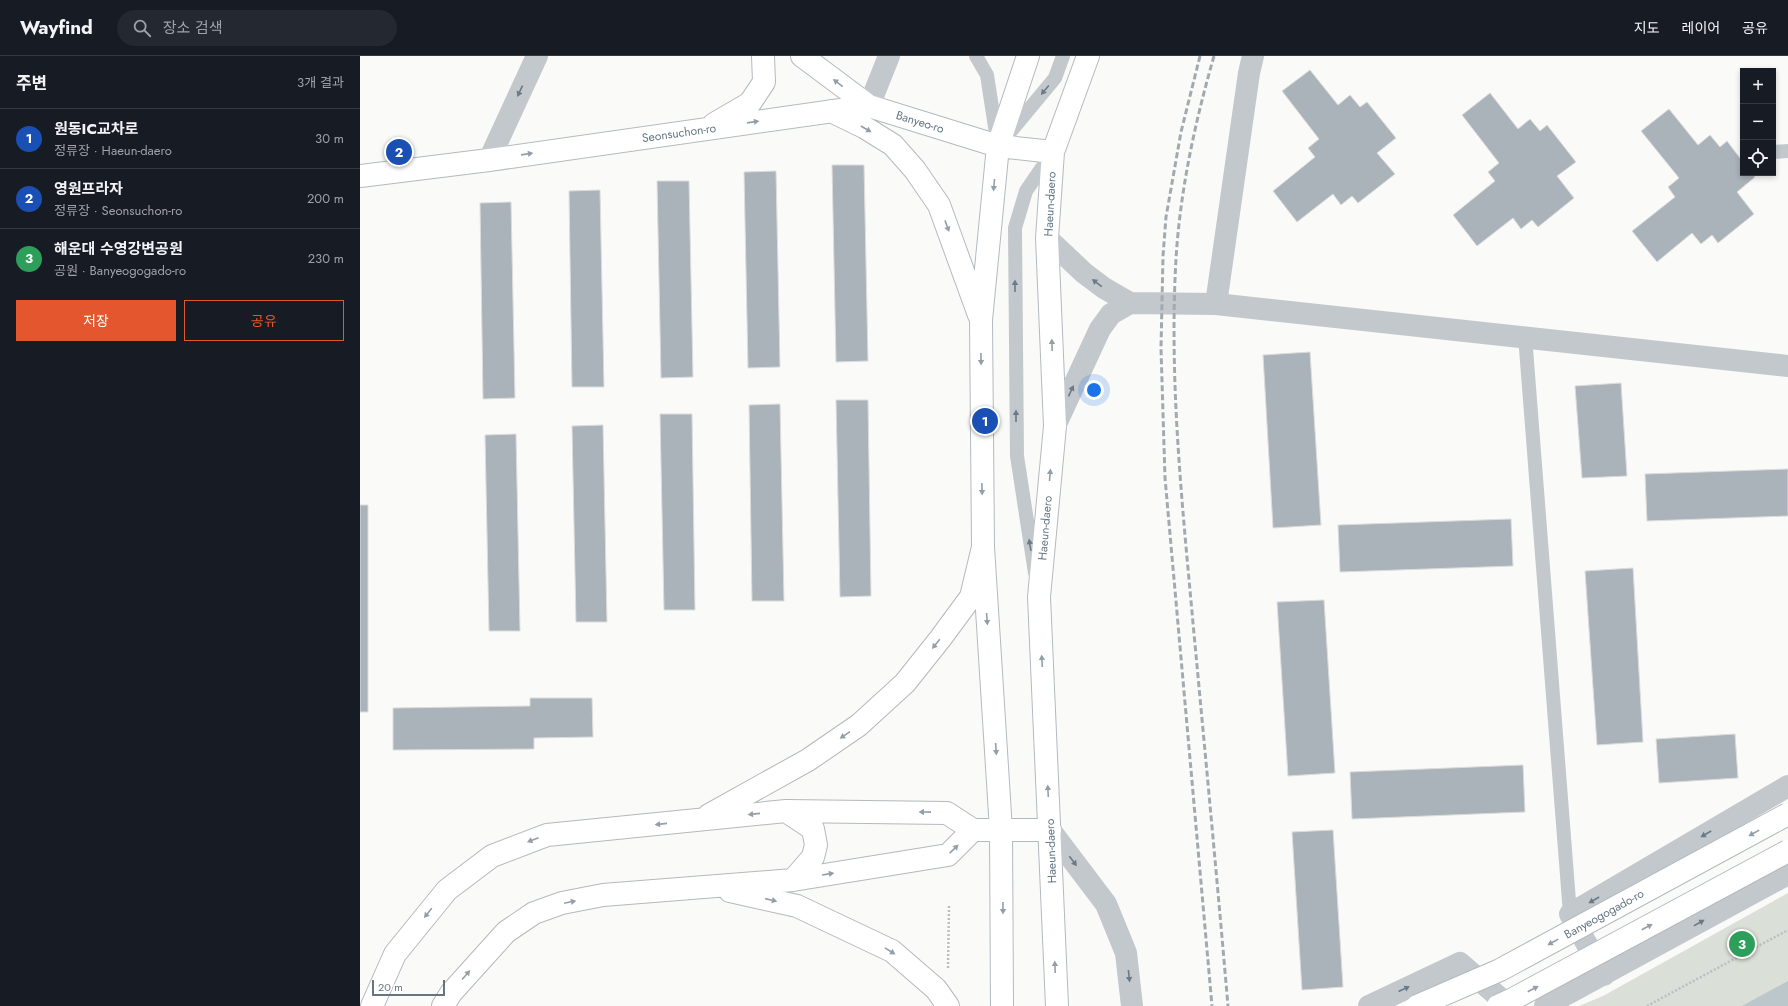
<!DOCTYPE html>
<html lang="ko">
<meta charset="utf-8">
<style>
:root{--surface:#171b24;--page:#242831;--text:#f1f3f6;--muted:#9ea1a6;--line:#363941;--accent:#e4572e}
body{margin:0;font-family:Jost,"Noto Sans KR",sans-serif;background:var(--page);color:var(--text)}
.controls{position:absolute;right:12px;top:12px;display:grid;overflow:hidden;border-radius:0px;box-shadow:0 2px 6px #0003}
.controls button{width:36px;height:36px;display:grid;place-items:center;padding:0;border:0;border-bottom:1px solid var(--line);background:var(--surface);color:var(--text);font:20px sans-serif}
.scale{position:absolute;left:12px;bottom:10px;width:73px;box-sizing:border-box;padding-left:4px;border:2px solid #657683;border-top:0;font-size:11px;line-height:14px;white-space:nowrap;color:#657683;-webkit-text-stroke:3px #fff;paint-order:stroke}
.you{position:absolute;left:734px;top:334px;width:14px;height:14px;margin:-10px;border:3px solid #fff;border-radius:50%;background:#1a73e8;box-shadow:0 0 0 6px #1a73e833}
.badge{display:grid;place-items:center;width:26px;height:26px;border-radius:50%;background:var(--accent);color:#fff;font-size:13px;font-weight:700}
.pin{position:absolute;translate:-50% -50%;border:2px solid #fff;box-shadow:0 1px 4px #0006}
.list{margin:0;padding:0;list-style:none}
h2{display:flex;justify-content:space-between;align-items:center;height:52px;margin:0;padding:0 16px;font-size:17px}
h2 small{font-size:13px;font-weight:400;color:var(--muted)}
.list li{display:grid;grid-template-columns:26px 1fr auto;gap:12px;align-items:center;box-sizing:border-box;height:60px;padding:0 16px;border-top:1px solid var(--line)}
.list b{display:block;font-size:15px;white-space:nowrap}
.list p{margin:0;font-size:13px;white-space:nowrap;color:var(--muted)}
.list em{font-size:13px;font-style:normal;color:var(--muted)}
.actions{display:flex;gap:8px;padding:12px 16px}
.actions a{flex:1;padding:9px 0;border:1px solid var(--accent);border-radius:0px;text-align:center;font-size:14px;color:var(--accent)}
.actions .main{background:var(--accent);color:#fff}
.icon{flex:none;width:22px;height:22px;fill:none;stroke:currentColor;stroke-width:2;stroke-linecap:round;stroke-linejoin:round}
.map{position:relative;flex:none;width:1428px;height:950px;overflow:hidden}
header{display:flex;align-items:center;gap:24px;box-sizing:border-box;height:56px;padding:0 20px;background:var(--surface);border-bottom:1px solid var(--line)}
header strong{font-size:19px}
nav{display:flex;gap:22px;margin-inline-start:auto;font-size:14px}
.search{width:280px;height:36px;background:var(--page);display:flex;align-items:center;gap:10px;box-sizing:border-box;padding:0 14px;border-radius:22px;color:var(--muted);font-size:15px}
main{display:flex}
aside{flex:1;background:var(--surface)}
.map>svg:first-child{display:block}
</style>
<header>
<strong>Wayfind</strong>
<div class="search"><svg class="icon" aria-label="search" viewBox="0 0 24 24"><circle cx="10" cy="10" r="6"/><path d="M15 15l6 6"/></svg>장소 검색</div>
<nav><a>지도</a><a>레이어</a><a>공유</a></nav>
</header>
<main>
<aside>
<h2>주변<small>3개 결과</small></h2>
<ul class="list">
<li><span class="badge" style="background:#1a4fb4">1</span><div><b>원동IC교차로</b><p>정류장 · Haeun-daero</p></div><em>30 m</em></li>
<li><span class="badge" style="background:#1a4fb4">2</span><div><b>영원프라자</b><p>정류장 · Seonsuchon-ro</p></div><em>200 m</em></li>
<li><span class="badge" style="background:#2e9e5b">3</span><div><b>해운대 수영강변공원</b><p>공원 · Banyeogogado-ro</p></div><em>230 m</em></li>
</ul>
<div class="actions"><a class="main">저장</a><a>공유</a></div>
</aside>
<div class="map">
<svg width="1428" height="950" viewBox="0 0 1428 950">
<rect width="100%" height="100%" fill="#fafaf8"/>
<path fill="#dadfd7" d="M1428 837V950H1219L1243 940Z"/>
<path fill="#bbc7cb" d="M1428 925V950H1382Z"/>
<path fill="#aab3b9" stroke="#dcdcda" d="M950 14 978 49 990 39 1000 51 1007 46 1036 82 1017 97 1035 118 998 147 992 140 981 149 973 138 937 166 913 135 955 101 948 92 959 83 922 35Z
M1130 37 1158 73 1170 63 1180 75 1187 69 1216 106 1197 120 1214 142 1178 171 1172 164 1161 173 1153 162 1117 190 1093 159 1135 125 1128 116 1139 107 1102 59Z
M1309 53 1338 89 1350 79 1360 91 1367 85 1383 106V117H1392L1395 121 1377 136 1394 158 1358 187 1352 179 1341 188 1332 177 1297 206 1272 175 1315 141 1308 131 1319 122 1281 75Z
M472 109H504L508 305 476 306Z
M416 115 420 311 388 312 384 116Z
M297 125H329L333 321 301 322Z
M240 134 244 331H212L209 135Z
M151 146 155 342 123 343 120 147Z
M950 296 961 469 913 472 903 299Z
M1261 327 1267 420 1222 422 1215 330Z
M476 344H508L511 540 480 541Z
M420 348 424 545H392L389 349Z
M300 358H332L335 554H304Z
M243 369 247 566H216L212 370Z
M156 378 160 575H129L125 379Z
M1428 413V460L1287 465 1285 418Z
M0 449H8V656H0Z
M1151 463 1153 510 980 516 978 469Z
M1273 512 1283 686 1237 689 1225 515Z
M964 544 975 717 928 720 917 546Z
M170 642H232L233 681 174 682V693L33 694V652L170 650Z
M1375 678 1378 722 1299 727 1296 683Z
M1163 709 1165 756 992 763 990 716Z
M973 774 983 931 942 934 932 776Z"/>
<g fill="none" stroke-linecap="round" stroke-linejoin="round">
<g stroke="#b3babf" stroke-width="24">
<path id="secondary" d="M442 0 509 50 638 90 693 96
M471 55 504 71 533 89 555 114 579 149 619 259
M354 68 390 47 404 26 403 0
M0 120 129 104 509 50
M642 950 641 774 623 491 621 264 638 90 668 0
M697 950 679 541 695 370 687 182 693 96 728 0"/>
</g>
<g stroke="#b4b9bd" stroke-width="24">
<path id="highway" d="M426 755 453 773 456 789 453 801 433 824
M349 759 448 704 499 669 545 627 580 583 611 541 623 491
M370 835 437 850 532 895 576 933 588 950
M12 950 35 898 87 834 132 800 187 779 426 755 587 757 613 774H690
M83 950 91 937 146 876 174 857 202 847 243 839 433 824 588 799 613 774"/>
</g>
<path stroke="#bbbfc2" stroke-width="2.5" stroke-dasharray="2 2" stroke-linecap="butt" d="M588 912 589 850
M1287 950 1428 874"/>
<path stroke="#c3c8cc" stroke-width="14" d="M616 0 627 19 637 84
M646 81 695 22 703 0
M1413 96 1428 95
M1165 280 1210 858
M675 517 657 400 655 172 666 135 692 97"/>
<path stroke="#c3c8cc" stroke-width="22" d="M509 50 529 0
M129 104 177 0
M687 182 724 217 744 232 770 247 856 248 1428 310
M856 248 889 17 893 0
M695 370 740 273 751 258 770 247
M690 774 746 848 766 897 772 950
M1244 919 1210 858 1428 730
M1009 950 1100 907 1149 950
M1185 950 1428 818"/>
<use href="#secondary" stroke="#fff" stroke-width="22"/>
<use href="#highway" stroke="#fff" stroke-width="22"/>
<path stroke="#a2aab0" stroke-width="3" stroke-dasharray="6 3" stroke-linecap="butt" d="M840 0 821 76 806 161 803 200 801 292 805 422 852 950
M854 0C835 66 820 135 816 203 809 324 822 446 833 567 845 695 857 822 868 950"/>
<g stroke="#b3babf" stroke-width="24" stroke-linecap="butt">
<path id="secondary-bridge" d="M1057 950 1140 914 1428 758
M1138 950 1153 943 1428 795"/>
</g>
<use href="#secondary-bridge" stroke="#fff" stroke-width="22"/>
</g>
<defs><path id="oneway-solid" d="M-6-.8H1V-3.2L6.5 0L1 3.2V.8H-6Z"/></defs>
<g fill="#939fa8">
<use href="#oneway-solid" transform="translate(478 27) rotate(-143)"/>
<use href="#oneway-solid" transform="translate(393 66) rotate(-8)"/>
<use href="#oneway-solid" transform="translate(506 73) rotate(30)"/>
<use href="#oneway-solid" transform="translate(167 98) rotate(-8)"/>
<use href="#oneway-solid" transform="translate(634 129) rotate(95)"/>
<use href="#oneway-solid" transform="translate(587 170) rotate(70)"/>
<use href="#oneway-solid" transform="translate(692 289) rotate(-92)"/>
<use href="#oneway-solid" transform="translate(621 303) rotate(89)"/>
<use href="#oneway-solid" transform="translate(690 419) rotate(-85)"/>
<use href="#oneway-solid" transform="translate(622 433) rotate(89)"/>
<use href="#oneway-solid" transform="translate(627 563) rotate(86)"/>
<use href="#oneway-solid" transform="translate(576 588) rotate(129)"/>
<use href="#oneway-solid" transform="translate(682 605) rotate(-93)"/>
<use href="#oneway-solid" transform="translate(485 679) rotate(146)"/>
<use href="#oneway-solid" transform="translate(636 693) rotate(86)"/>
<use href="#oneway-solid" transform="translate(688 735) rotate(-93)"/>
<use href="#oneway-solid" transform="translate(565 756) rotate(-179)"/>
<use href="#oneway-solid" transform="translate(394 758) rotate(174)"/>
<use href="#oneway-solid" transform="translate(301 768) rotate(174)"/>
<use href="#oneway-solid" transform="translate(1394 777) rotate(151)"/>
<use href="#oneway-solid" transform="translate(173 784) rotate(159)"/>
<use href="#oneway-solid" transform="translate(594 793) rotate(-44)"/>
<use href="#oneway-solid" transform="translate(468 818) rotate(-9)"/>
<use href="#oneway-solid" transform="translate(411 844) rotate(13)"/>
<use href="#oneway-solid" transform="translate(210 846) rotate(-12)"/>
<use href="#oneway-solid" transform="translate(643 852) rotate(90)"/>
<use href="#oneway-solid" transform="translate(68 857) rotate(129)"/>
<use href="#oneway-solid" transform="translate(1287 871) rotate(-28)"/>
<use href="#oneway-solid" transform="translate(1193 886) rotate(151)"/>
<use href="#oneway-solid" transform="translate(530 895) rotate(32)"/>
<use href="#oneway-solid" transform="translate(695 911) rotate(-92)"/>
<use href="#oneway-solid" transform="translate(106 919) rotate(-49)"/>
<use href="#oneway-solid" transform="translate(1173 933) rotate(-28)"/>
</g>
<g fill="#6a7a87">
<use href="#oneway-solid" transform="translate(685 34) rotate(130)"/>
<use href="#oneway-solid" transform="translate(160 35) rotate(115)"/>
<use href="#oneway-solid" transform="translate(737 227) rotate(-143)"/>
<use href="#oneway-solid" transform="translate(655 230) rotate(-90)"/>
<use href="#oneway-solid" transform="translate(711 335) rotate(-65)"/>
<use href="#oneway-solid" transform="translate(656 360) rotate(-90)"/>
<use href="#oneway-solid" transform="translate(670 489) rotate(-99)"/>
<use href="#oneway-solid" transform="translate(1346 778) rotate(150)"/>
<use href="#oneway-solid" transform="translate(713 805) rotate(53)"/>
<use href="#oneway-solid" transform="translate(1234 844) rotate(150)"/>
<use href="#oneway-solid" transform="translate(1339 867) rotate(-29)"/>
<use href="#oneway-solid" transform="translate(769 920) rotate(84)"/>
<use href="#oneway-solid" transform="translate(1044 933) rotate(-25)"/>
</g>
<g text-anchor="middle" stroke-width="4" stroke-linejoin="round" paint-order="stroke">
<g font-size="12" fill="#657683" stroke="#fff">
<text transform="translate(560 66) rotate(17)" y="4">Banyeo-ro</text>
<text transform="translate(319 77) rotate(-8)" y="4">Seonsuchon-ro</text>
<text transform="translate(690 148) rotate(-87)" y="4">Haeun-daero</text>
<text transform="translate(685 472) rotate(-85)" y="4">Haeun-daero</text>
<text transform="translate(691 795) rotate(-92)" y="4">Haeun-daero</text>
<text transform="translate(1244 858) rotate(-29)" y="4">Banyeogogado-ro</text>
</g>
</g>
</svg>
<div class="controls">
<button>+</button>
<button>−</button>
<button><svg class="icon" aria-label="locate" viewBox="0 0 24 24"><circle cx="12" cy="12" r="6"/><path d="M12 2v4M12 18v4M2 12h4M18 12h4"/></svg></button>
</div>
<div class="scale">20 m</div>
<div class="you"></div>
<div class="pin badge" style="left:625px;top:365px;background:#1a4fb4">1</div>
<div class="pin badge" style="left:39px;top:96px;background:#1a4fb4">2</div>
<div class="pin badge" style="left:1382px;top:888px;background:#2e9e5b">3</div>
</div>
</main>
